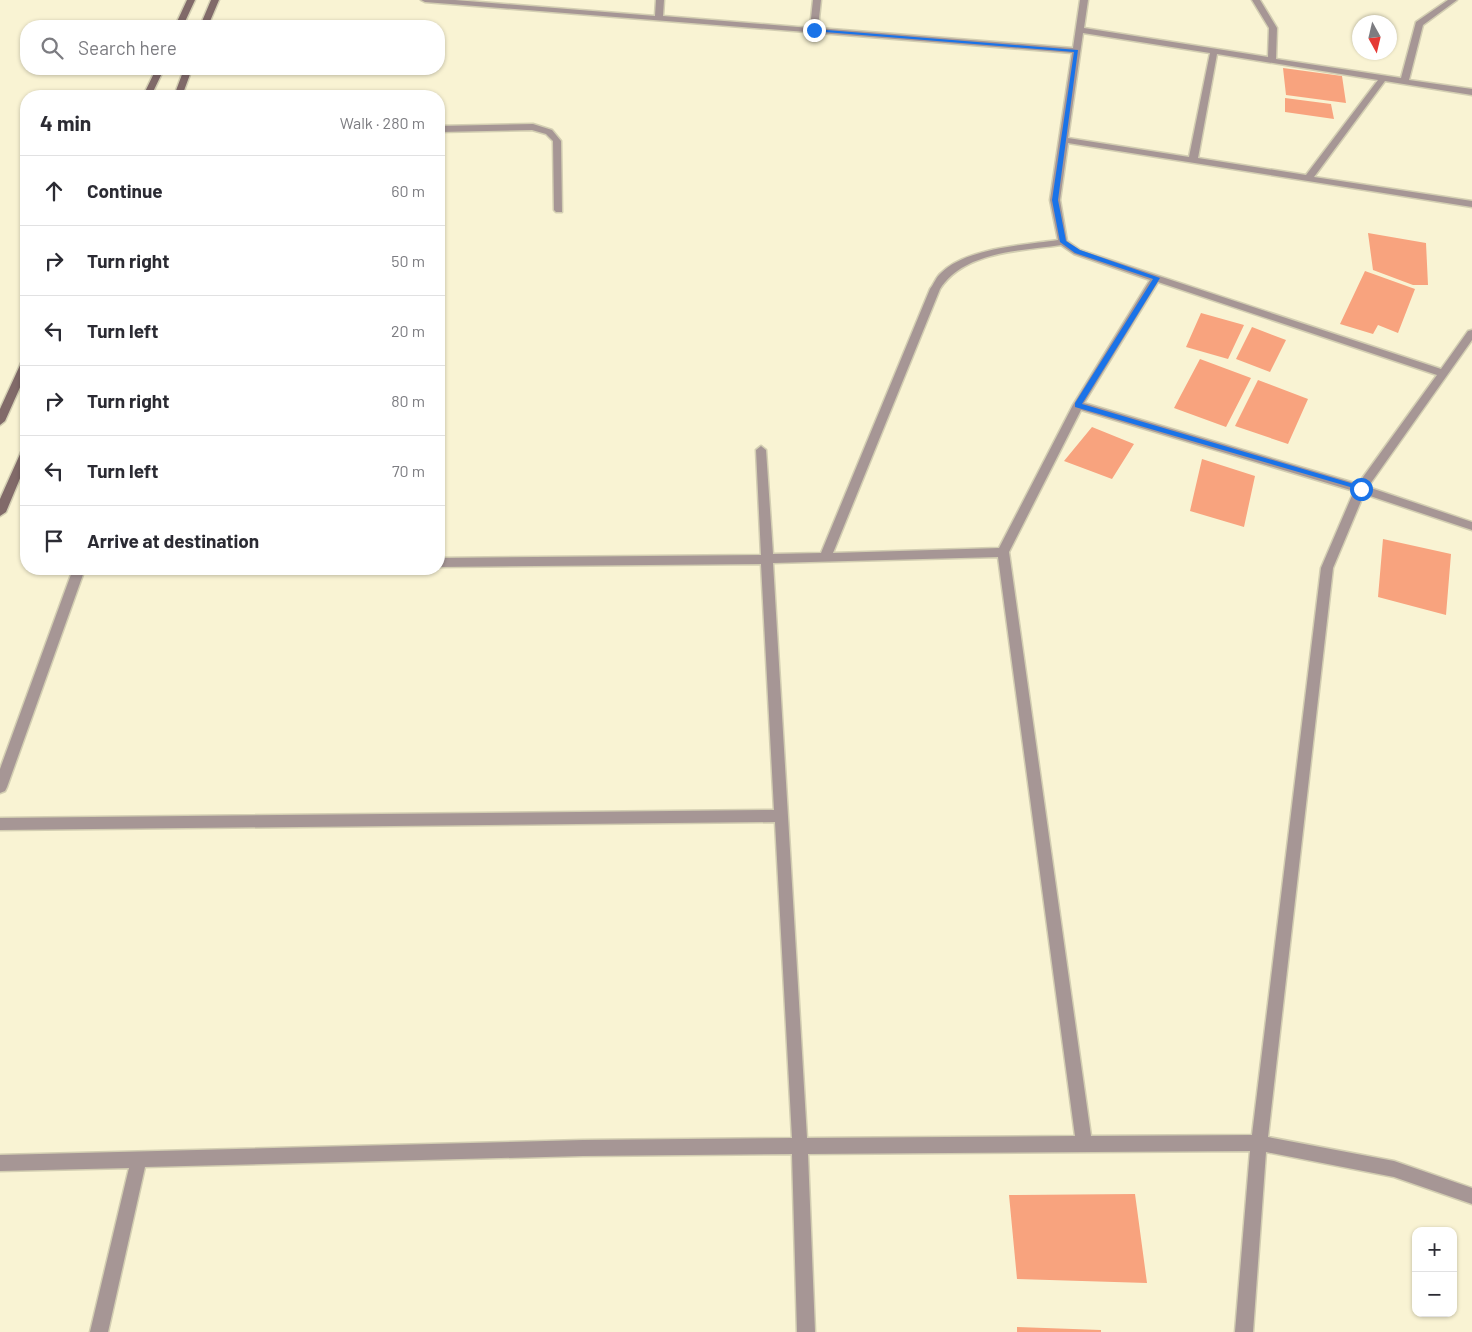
<!DOCTYPE html>
<meta charset="utf-8">
<style>
:root{--surface:#fff;--page:#f7f7f7;--text:#2b2b33;--muted:#7c7c81;--line:#e1e1e2}
body{margin:0;font-family:Barlow,sans-serif;background:var(--page);color:var(--text)}
.controls{position:absolute;right:15px;bottom:15px;display:grid;overflow:hidden;border-radius:10px;box-shadow:0 1px 4px #0004}
.controls button{width:45px;height:45px;display:grid;place-items:center;padding:0;border:0;border-bottom:1px solid var(--line);background:var(--surface);color:var(--text);font:25px sans-serif}
.compass{position:absolute;left:1352px;top:15px;width:45px;height:45px;border-radius:50%;background:var(--surface);box-shadow:0 1px 4px #0004;rotate:172deg}
.stop{position:absolute;width:15px;height:15px;margin:-11px;border:4px solid #1a73e8;border-radius:50%;background:#fff}
.stop.end{background:#1a73e8;border-color:#fff;box-shadow:0 1px 5px #0008}
.list{margin:0;padding:0;list-style:none}
h2{display:flex;justify-content:space-between;align-items:center;height:65px;margin:0;padding:0 20px;font-size:21px}
h2 small{font-size:16px;font-weight:400;color:var(--muted)}
.list li{display:grid;grid-template-columns:32px 1fr auto;gap:15px;align-items:center;box-sizing:border-box;height:70px;padding:0 20px;border-top:1px solid var(--line)}
.list b{display:block;font-size:19px;white-space:nowrap}
.list em{font-size:16px;font-style:normal;color:var(--muted)}
.icon{flex:none;width:28px;height:28px;fill:none;stroke:currentColor;stroke-width:2;stroke-linecap:round;stroke-linejoin:round}
.map{position:relative;flex:none;width:1472px;height:1332px;overflow:hidden}
.search{position:absolute;background:var(--surface);box-shadow:0 1px 4px #0004;left:20px;top:20px;width:425px;height:55px;display:flex;align-items:center;gap:12px;box-sizing:border-box;padding:0 18px;border-radius:20px;color:var(--muted);font-size:19px}
.panel{position:absolute;background:var(--surface);box-shadow:0 1px 4px #0004;left:20px;top:90px;width:425px;height:485px;border-radius:20px}
.map>svg:first-child{display:block}
</style>
<div class="map">
<svg width="1472" height="1332" viewBox="0 0 1472 1332">
<rect width="100%" height="100%" fill="#f9f3d3"/>
<path fill="#f8a37e" d="M1283 68 1342 76 1346 103 1286 95Z
M1285 98 1331 104 1334 119 1285 112Z
M1368 233 1426 243 1428 285H1413L1373 270Z
M1365 271 1415 289 1398 333 1378 325 1373 334 1340 324Z
M1201 313 1244 325 1228 359 1186 347Z
M1252 327 1286 340 1270 372 1236 359Z
M1200 359 1251 378 1226 427 1174 408Z
M1258 380 1308 399 1288 444 1235 426Z
M1092 427 1134 444 1112 479 1064 461Z
M1202 459 1255 476 1244 527 1190 511Z
M1383 539 1451 554 1446 615 1378 597Z
M1135 1194 1147 1283 1017 1279 1009 1195Z
M1017 1327 1101 1330V1332H1017Z"/>
<g fill="none" stroke-linecap="round" stroke-linejoin="round">
<g stroke="#d3ceb2" stroke-width="3">
<path id="lane" d="M533 124 552 130 561 141 562 212H556L554 210 553 141 546 134 532 130 439 132V126Z"/>
</g>
<g stroke="#d3ceb2" stroke-width="3">
<path id="street" d="M421 0H455L655 16 656 0H664L663 16 810 28 813 0H821L818 28 1073 48 1080 0H1088L1084 28 1268 57 1269 28 1252 0H1260L1277 28 1276 59 1401 78 1416 22 1448 0H1457L1423 25 1409 80 1472 89V95L1385 81 1314 177 1472 201V207L1068 143 1060 200 1067 241 1080 250 1441 369 1468 331 1472 330V340L1368 487 1472 522V530L1364 494 1333 568 1268 1137 1394 1161 1472 1188V1204L1394 1177 1266 1152 1253 1332H1235L1250 1151 808 1154 815 1332H797L792 1154 583 1156 145 1167 108 1332H90L129 1168 0 1171V1155L583 1140 792 1138 775 822 0 830V818L774 810 761 564 439 567V558L761 555 756 450 761 446 766 450 773 554 821 553 930 289C934 284 936 277 941 273 966 248 1024 245 1058 240L1050 200 1072 53 425 2ZM1083 33 1210 53 1189 157 1068 138ZM1217 54 1378 80 1306 175 1198 158ZM1061 245 1074 254 1150 280 1073 405 999 548 833 553 940 289C964 251 1021 251 1061 245ZM1158 282 1437 375 1358 484 1084 403ZM1081 410 1354 491 1321 568 1252 1135 1091 1136 1009 552ZM998 557 1075 1136 807 1138 773 563Z
M73 569H85L7 787 5 791 0 793V769Z"/>
</g>
<g stroke="#d3ceb2" stroke-width="3">
<path id="secondary" d="M187 0H195L183 26H175Z
M211 0H219L208 26H200Z
M156 69H164L151 96H143Z
M184 69H192L182 96H174Z
M26 360V374L5 421 0 425V409L21 363Z
M26 448V464L6 512 0 516V499L21 452Z"/>
</g>
<use href="#lane" fill="#a69695" fill-rule="evenodd"/>
<use href="#street" fill="#a69695" fill-rule="evenodd"/>
<use href="#secondary" fill="#816a69" fill-rule="evenodd"/>
</g>
<path fill="#1a73e8" d="M814 29 1078 50 1058 200 1066 241 1080 250 1160 278 1082 404 1364 487V491L1075 407V403L1153 279 1075 253 1060 242 1052 200 1074 52 812 31Z"/>
</svg>
<div class="controls">
<button>+</button>
<button>−</button>
</div>
<svg class="compass" viewBox="-18 -18 36 36"><path d="M0-13l5 13h-10z" fill="#e53935"/><path d="M0 13l5-13h-10z" fill="#7c7c81"/></svg>
<div class="stop" style="left:1361px;top:489px"></div>
<div class="stop end" style="left:814px;top:30px"></div>
<div class="search"><svg class="icon" aria-label="search" viewBox="0 0 24 24"><circle cx="10" cy="10" r="6"/><path d="M15 15l6 6"/></svg>Search here</div>
<section class="panel">
<h2>4 min<small>Walk · 280 m</small></h2>
<ul class="list">
<li><svg class="icon" aria-label="ahead" viewBox="0 0 24 24"><path d="M12 20V5M6 11l6-6 6 6"/></svg><div><b>Continue</b></div><em>60 m</em></li>
<li><svg class="icon" aria-label="right" viewBox="0 0 24 24"><path d="M7 20v-9h11M14 6l5 5-5 5"/></svg><div><b>Turn right</b></div><em>50 m</em></li>
<li><svg class="icon" aria-label="left" viewBox="0 0 24 24"><path d="M17 20v-9H6M10 6l-5 5 5 5"/></svg><div><b>Turn left</b></div><em>20 m</em></li>
<li><svg class="icon" aria-label="right" viewBox="0 0 24 24"><path d="M7 20v-9h11M14 6l5 5-5 5"/></svg><div><b>Turn right</b></div><em>80 m</em></li>
<li><svg class="icon" aria-label="left" viewBox="0 0 24 24"><path d="M17 20v-9H6M10 6l-5 5 5 5"/></svg><div><b>Turn left</b></div><em>70 m</em></li>
<li><svg class="icon" aria-label="arrive" viewBox="0 0 24 24"><path d="M6 21V4h12l-3 4 3 4H6"/></svg><div><b>Arrive at destination</b></div></li>
</ul>
</section>
</div>
